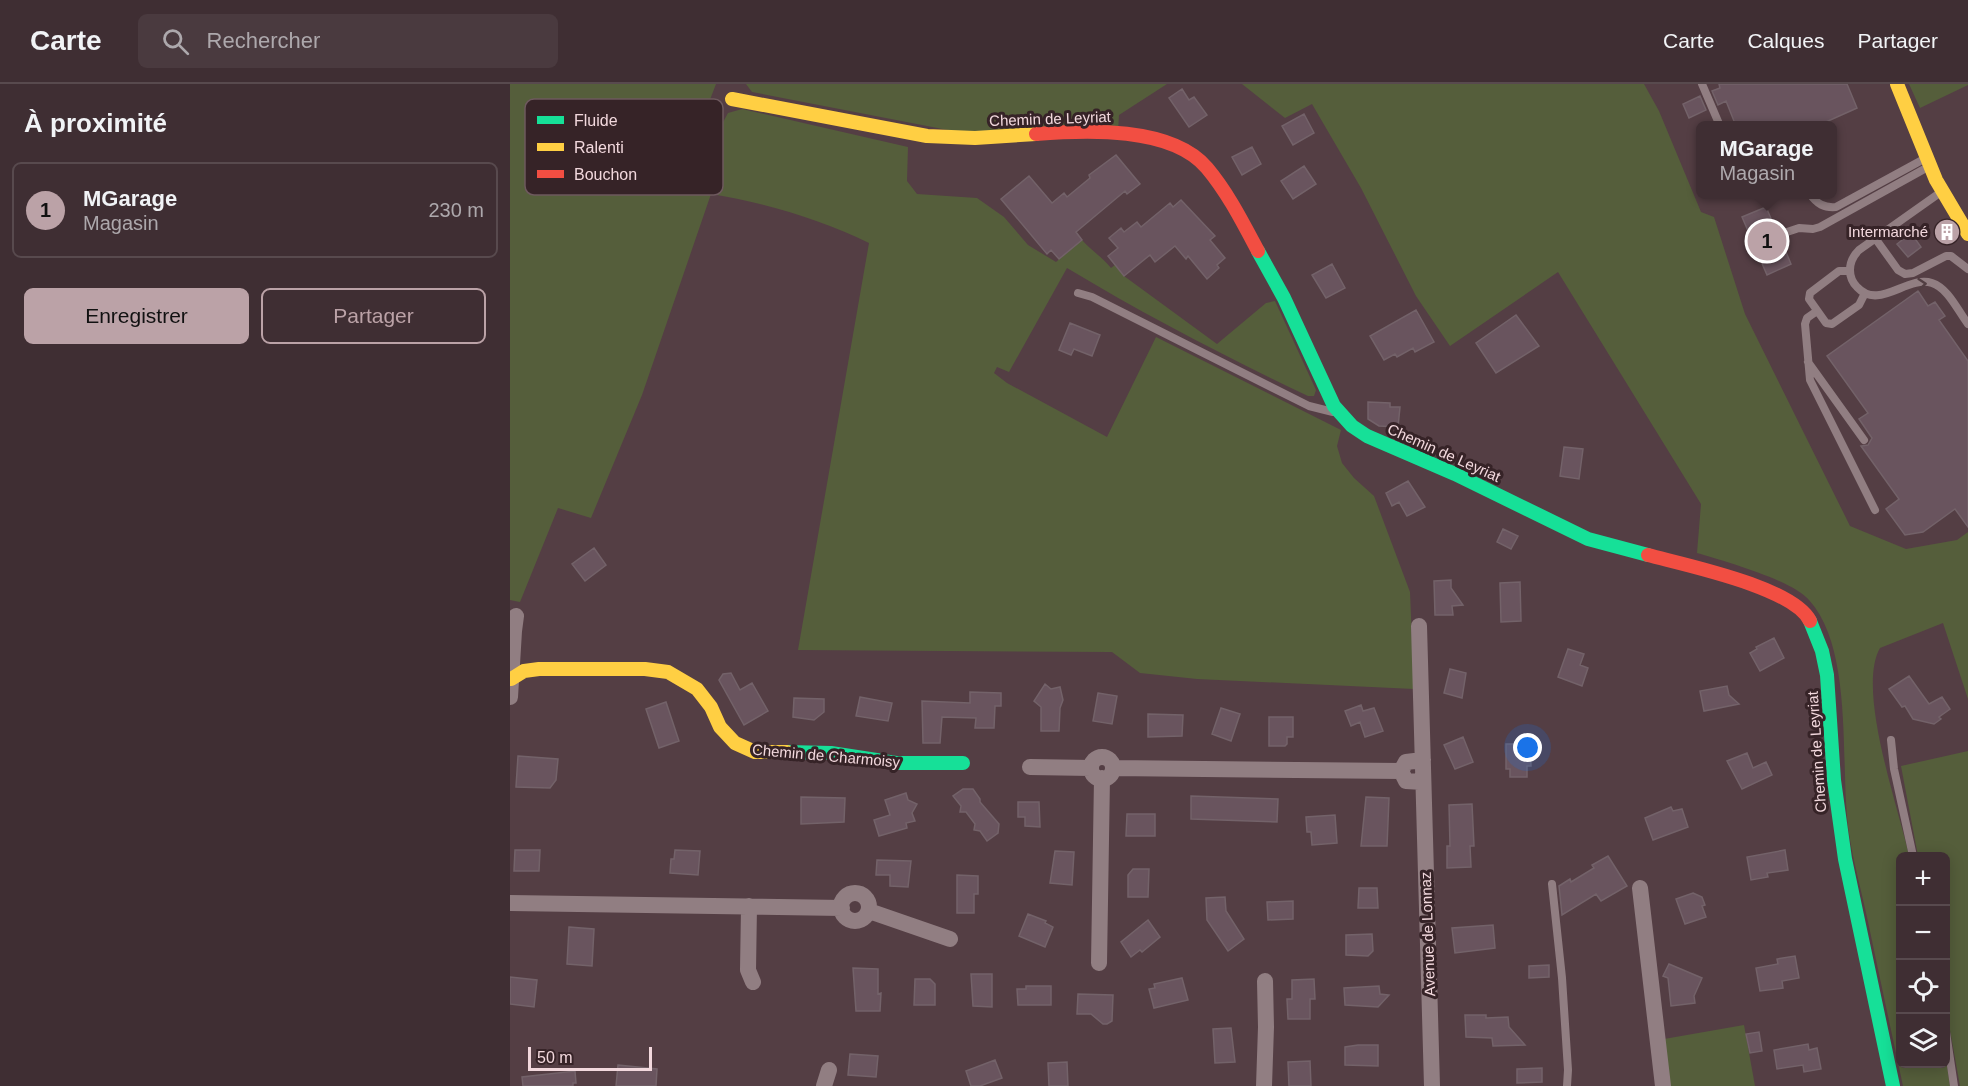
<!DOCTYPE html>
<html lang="fr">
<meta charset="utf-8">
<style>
:root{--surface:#3f2e33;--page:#4a3a3f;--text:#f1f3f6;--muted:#ada8ac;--line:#584a4e;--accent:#bba2a7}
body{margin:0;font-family:Arial,sans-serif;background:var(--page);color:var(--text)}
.controls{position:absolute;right:18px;bottom:18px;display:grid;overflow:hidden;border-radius:9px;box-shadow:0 3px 15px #0003}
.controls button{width:54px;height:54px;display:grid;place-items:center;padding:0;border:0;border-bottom:2px solid var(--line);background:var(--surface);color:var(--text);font:30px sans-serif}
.scale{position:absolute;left:18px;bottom:15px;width:124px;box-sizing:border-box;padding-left:6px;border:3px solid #f2d8dd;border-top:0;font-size:16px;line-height:21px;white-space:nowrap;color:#f2d8dd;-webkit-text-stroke:4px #362327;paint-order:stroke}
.you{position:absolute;left:1018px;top:664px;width:21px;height:21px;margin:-15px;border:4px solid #fff;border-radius:50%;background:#1a73e8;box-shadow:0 0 0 9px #1a73e833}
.badge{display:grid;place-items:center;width:39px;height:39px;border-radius:50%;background:var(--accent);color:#111;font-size:20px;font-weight:700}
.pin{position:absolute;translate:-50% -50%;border:3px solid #fff;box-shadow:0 2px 6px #0006}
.popup{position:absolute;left:1186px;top:37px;width:141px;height:78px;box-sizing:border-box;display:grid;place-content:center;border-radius:9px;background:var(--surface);filter:drop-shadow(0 2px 4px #0005);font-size:20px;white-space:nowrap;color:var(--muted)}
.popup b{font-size:22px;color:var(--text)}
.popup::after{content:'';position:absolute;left:50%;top:100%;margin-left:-12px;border:12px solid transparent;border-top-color:var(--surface)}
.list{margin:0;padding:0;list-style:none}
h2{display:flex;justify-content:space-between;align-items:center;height:78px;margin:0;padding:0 24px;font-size:26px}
h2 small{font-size:20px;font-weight:400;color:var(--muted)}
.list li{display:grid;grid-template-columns:39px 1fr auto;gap:18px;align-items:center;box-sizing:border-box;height:96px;margin:0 12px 12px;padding:0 12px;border:2px solid var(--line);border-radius:9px}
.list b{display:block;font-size:22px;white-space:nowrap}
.list p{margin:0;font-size:20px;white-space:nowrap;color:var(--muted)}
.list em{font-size:20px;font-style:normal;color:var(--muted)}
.actions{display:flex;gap:12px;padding:18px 24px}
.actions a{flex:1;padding:14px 0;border:2px solid var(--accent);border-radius:9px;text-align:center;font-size:21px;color:var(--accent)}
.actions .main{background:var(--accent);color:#111}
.icon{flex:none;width:33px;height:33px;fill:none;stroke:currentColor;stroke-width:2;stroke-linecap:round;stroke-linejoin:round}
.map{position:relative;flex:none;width:1458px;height:1002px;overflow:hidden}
header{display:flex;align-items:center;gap:36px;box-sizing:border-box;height:84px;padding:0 30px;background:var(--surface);border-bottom:2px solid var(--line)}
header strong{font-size:28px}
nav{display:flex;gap:33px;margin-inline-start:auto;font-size:21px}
.search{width:420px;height:54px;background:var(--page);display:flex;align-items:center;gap:15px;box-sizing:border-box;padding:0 21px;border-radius:9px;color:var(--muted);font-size:22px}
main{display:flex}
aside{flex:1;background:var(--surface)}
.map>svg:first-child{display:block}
</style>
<header>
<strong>Carte</strong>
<div class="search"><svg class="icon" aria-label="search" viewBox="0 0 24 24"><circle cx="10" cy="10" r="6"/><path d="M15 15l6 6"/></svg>Rechercher</div>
<nav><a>Carte</a><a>Calques</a><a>Partager</a></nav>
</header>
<main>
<aside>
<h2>À proximité<small></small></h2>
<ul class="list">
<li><span class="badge">1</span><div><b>MGarage</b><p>Magasin</p></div><em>230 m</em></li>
</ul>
<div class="actions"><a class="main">Enregistrer</a><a>Partager</a></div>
</aside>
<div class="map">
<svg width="1458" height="1002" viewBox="0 0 1458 1002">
<rect width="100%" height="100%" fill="#543e44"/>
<path fill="#555e3b" d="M0 0H206L193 34 211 42 218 29 232 25 398 63 397 97 407 110 467 114 494 133 518 161 546 178 572 156C582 167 593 174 601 184L605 181 614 192 707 260 756 219 765 217 806 306 804 312H798C716 273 635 231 557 184L499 288 487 283 484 289 497 299 597 353 646 253 831 346 827 362 832 379 844 394 864 412 900 508 904 605 687 595 630 589 602 568 288 566 359 159C313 136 252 118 201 110L132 311 81 434 48 424 10 518 0 516Z
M236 0H657L609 31 608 48H448L242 8Z
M732 0H1134L1149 27 1191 128 1204 133 1235 230 1340 442 1396 465 1447 456 1458 448V615L1433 539 1370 564C1346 606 1389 724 1399 772H1390V980H1436V973L1440 1002H1393C1381 946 1369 890 1357 833 1351 805 1343 777 1339 749 1329 683 1345 567 1299 516 1282 496 1214 477 1187 469L1191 420 1048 188 940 262 906 212 851 104 802 20 775 34Z
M1399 0H1458V1L1410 24Z
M1458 667V1002H1450L1436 924V772H1408L1391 682Z
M1234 941 1245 1002H1160L1154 955Z"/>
<path fill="#69545e" stroke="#736269" stroke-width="1.5" d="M1209 0H1337L1347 24 1307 42H1226L1216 17 1208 21 1202 7 1210 4Z
M672 5 679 16 684 13 697 31 679 43 659 14Z
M1190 12 1196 26 1179 34 1173 20Z
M794 30 804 49 783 61 772 42Z
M742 63 751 80 732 91 722 73Z
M606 71 630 100 617 110 615 107 566 148 572 156 549 175 541 166 537 170 491 115 519 92 542 119 554 109 557 113 580 94 579 91Z
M794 82 806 100 783 115 771 97Z
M671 116 705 152 700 156 715 174 707 181 709 184 697 195 678 172 676 175 665 162 645 178 640 171 614 192 598 172 608 164 599 154 611 144 614 148 627 138 631 143 660 119 663 123Z
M1256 123 1266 146 1265 153 1271 156 1281 180 1257 191 1232 133Z
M1401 149 1411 163 1398 173 1387 160Z
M822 180 835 204 816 214 802 191Z
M1408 207 1418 222 1425 218 1435 232 1429 236 1458 277V443L1445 425 1413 448 1395 451 1376 425 1389 415 1351 362 1358 361 1362 354 1349 335 1358 329 1317 272Z
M906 226 924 258 905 268 903 264 887 273 885 270 874 276 860 252Z
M1006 231 1029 262 986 289 966 259Z
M560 239 590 251 582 272 564 265 561 271 549 266Z
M858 318 880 319V323H890L888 343 869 342 858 335Z
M1054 363 1073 365 1069 395 1050 392Z
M898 397 915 423 897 432 889 418 882 422 876 409Z
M993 445 1008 452 1001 465 987 458Z
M84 464 96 481 75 497 62 480Z
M941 496V504L953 521 942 522 943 531H925L924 497Z
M1010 498 1011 537 991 538 990 499Z
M1264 554 1274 574 1250 587 1240 569 1247 565 1246 563Z
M1058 565 1074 570 1070 581 1078 584 1072 602 1048 593Z
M940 585 956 589 952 614 934 609Z
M221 589 230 606 242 599 258 627 234 641 209 596 213 590Z
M1399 592 1419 620 1432 613 1440 625 1429 633 1431 635 1424 640 1403 635 1395 622 1392 623 1379 605Z
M535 600 541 605 550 603 553 616 550 624 549 647H531V623L524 617Z
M1217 602 1219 611 1229 620 1194 627 1190 607Z
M460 608 491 609V622H485L484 644H465L466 634 432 633 430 659H413L412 617 460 619Z
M588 609 607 612 602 640 583 637Z
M350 613 382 619 378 637 346 632Z
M284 614 314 615V628L304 636 283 633Z
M156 618 169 657 149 664 136 625Z
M851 621 853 627 864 624 873 647 855 653 850 638 841 642 835 627Z
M711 624 730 630 721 657 702 650Z
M638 630 673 631 672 652 638 653Z
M759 633H783V653H777V660L775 662H759Z
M953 653 963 678 945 685 934 661Z
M996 660H1020L1021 682H1017V693H1000V685H996Z
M1237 669 1243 684 1256 678 1262 691 1232 705 1217 677Z
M8 672 48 675 46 696 40 704 6 703Z
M453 705H463L470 715V718L489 740 488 749 477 757 470 747 464 746 465 740 456 728H450L451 722 443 712Z
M396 709 398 716 407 720 402 729 405 737 396 739 397 744 369 752 364 736 380 731 375 716Z
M681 712 768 715 767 738 681 735Z
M291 713 335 714 334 738 291 740Z
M856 713 879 714 877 762H851Z
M508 718H529L530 743 515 742V733H508Z
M962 720 964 762H960L961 783 937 784V762H940L939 721Z
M1161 723 1163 727 1172 725 1178 743 1143 756 1135 734Z
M617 730H645V752H616Z
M825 731 827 759 802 761 801 748H797L796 733Z
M5 766H30L29 787H4Z
M165 766 190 767 188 791 160 789 161 775H164Z
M1275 766 1278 786 1257 789 1258 793 1241 796 1237 773Z
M545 767 564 768 562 801 540 799Z
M1098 772 1117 802 1091 817 1086 810 1052 831 1049 802 1060 795 1061 798 1084 784 1082 781Z
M367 776 401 777 398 803 380 802V791H366Z
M623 785H639L638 813H618V791Z
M447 791 468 792V810H464V829H447Z
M849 804H867L868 824H848Z
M1183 809 1192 813 1195 821 1192 822 1196 833 1175 840 1166 815Z
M715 813 716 827 734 855 718 867 697 836 696 814Z
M783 817V835L758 836 757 818Z
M518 830 536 837 535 839 543 843 535 863 509 852Z
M638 836 650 853 632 868 630 866 621 873 611 858Z
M983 841 985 864 945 869 942 844Z
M59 843 84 845 82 882 57 880Z
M862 850 863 867 858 872 836 871V851Z
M1285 872 1289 894 1272 897 1273 904 1250 907 1246 884 1268 880 1267 875Z
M1159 880 1192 894 1184 912 1185 919 1161 922 1158 894 1153 892Z
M1039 881V893L1019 894V882Z
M343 884 368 885V910L371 909 370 927H346Z
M461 890H482V923L463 922Z
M0 893 27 896 24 923 0 920Z
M672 894 678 916 644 924 639 905 645 904 644 900Z
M405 895H420L425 900V921H404Z
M804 895 805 915H800V935H778L777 915H782V896Z
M516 902H541V921H508L507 905H516Z
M869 902 870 910 879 911 868 923 835 921 834 904Z
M568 910 603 911 602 937 597 940H593L581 930H567Z
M955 931H976V934L998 933 999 943 1015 961 983 962 982 954 956 953Z
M721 944 725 978 705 979 703 945Z
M1249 948 1252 967 1240 969 1236 950Z
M1298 960 1299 966 1307 964 1311 985 1294 988 1293 981 1267 985 1264 966Z
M848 961H868V982L835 981V963Z
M340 970 368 972 366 993 338 991Z
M485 976 492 994 470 1002H461L456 987Z
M800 977 801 1002H779L778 978Z
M557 978 558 1002H539L538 979Z
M108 981 147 985 146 1002H106Z
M1032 984V998L1007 999V985Z
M65 987 66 999H63V1002H13L12 993Z"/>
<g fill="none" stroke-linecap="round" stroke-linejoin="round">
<path stroke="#917e82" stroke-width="8" d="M1192 0 1210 42
M1431 108 1349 166C1344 171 1340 178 1340 186 1340 192 1343 199 1347 203 1369 227 1397 191 1422 199 1438 204 1448 227 1458 240
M1300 110C1307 120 1314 124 1326 123L1414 75
M1271 150 1289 144 1303 145 1310 143 1418 83
M1365 154 1388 186 1395 190 1403 189 1436 172H1441L1458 185
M1340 187H1329L1300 209 1299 215 1316 239 1322 240 1349 221 1355 209
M568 209 582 213 799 322 823 328
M1307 227 1297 234 1295 240 1300 296 1365 426
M1298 278 1354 356
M1381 656 1384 685 1403 772
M1042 800 1052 894 1058 986 1057 1002
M1436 948 1444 1002"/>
<path stroke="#917e82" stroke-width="16" d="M909 542 922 1002
M0 613 4 547 6 532
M581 684a11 11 0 1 1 22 0a11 11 0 1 1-22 0Z
M913 676 896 678 891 687 896 697 913 698
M520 683 581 684
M603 684 891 687
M1130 804 1153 1002
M331 823a14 14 0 1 1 28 0a14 14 0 1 1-28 0Z
M0 819 332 824
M239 822 238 886 243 898
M359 827 440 855
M589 879 592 694
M314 1002 319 986
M754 1002 756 943 755 897"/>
<path stroke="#16e098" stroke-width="14" d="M748 167 774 214 824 322 842 342 857 352 945 390 1078 455 1138 471
M1300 537 1312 567 1317 591 1324 696 1335 775 1383 1002
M277 668 321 669 386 679H453"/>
<path stroke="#ffcf43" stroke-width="14" d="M1387 0 1426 96 1458 150
M222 15 417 52 465 54 526 50
M1 595 14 587 29 585H135L158 588 187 605 201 623 210 643 225 659 245 668H277"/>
<path stroke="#f24e42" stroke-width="14" d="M526 50C575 46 662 42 697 84 718 109 733 139 748 167
M1138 471C1175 481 1283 503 1300 537"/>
</g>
<defs><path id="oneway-chevron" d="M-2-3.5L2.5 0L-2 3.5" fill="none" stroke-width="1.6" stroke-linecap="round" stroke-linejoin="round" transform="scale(1.5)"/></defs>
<use stroke="#513e42" href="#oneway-chevron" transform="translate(1412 200) rotate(-5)"/>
<defs>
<g id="building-disc" transform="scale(1.35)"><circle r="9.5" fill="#bba2a7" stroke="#362327"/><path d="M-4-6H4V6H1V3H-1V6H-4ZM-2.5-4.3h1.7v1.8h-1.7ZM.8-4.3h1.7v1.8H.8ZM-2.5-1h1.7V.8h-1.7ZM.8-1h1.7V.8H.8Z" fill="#fff"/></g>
</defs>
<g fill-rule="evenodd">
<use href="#building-disc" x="1437" y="148"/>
</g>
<g text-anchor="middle" stroke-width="6" stroke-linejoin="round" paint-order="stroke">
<g font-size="15" fill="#f2d8dd" stroke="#362327">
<text transform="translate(540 35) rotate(-2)" y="5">Chemin de Leyriat</text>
<text transform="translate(934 369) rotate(24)" y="5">Chemin de Leyriat</text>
<text transform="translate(1307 668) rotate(-94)" y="5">Chemin de Leyriat</text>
<text transform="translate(316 672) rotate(5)" y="5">Chemin de Charmoisy</text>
<text transform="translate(918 850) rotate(-92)" y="5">Avenue de Lonnaz</text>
</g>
<g font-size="15" fill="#f2d8dd" stroke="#362327" text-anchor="end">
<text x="1418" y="153">Intermarché</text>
</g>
</g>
<rect x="15" y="15" width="198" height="96" rx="9" fill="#362327" stroke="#6e595e" stroke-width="1.5"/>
<rect x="27" y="32" width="27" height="8" fill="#16e098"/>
<rect x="27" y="59" width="27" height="8" fill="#ffcf43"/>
<rect x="27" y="86" width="27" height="8" fill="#f24e42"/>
<g font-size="16" fill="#f2d8dd">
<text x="64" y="42">Fluide</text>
<text x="64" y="69">Ralenti</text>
<text x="64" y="96">Bouchon</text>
</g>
</svg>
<div class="controls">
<button>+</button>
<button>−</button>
<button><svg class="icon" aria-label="locate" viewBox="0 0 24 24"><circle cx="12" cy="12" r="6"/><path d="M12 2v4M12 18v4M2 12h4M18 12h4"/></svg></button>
<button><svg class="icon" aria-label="layers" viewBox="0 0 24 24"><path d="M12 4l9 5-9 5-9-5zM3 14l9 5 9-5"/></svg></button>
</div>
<div class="scale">50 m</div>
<div class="you"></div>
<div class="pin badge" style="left:1257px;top:157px">1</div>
<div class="popup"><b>MGarage</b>Magasin</div>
</div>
</main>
